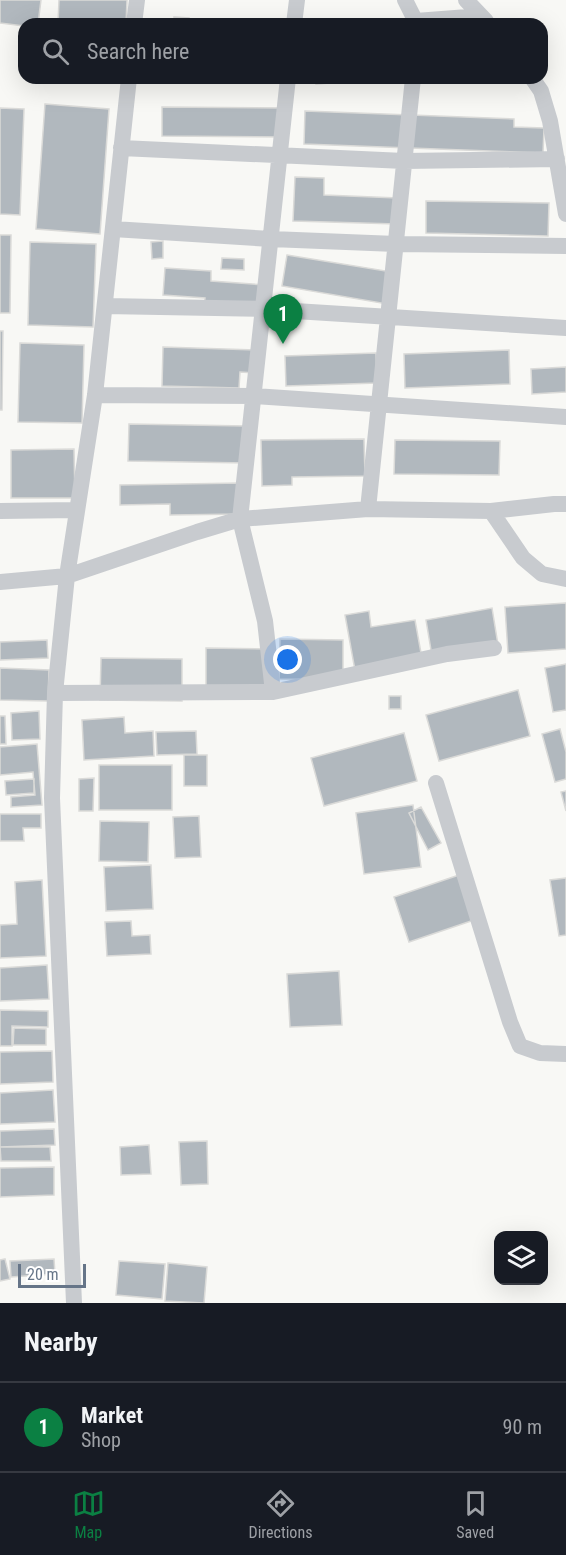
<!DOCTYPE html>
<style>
:root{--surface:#171b24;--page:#242831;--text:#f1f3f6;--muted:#9ea1a6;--line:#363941;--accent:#0b8043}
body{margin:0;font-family:"Roboto Condensed",sans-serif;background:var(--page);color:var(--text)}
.controls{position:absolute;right:18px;bottom:18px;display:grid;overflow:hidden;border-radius:12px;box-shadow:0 6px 24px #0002}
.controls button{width:54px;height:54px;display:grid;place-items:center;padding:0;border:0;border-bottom:2px solid var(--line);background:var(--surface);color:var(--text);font:30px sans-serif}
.scale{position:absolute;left:18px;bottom:15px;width:68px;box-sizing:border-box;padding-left:6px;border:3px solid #667588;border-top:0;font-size:16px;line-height:21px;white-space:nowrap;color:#667588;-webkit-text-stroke:4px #fff;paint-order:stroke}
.you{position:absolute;left:288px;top:660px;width:21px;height:21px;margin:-15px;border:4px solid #fff;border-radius:50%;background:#1a73e8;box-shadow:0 0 0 9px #1a73e833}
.badge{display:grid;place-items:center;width:39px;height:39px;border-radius:50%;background:var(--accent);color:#fff;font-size:20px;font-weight:700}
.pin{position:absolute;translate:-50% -50px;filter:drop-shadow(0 2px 3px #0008)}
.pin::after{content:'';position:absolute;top:32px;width:21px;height:18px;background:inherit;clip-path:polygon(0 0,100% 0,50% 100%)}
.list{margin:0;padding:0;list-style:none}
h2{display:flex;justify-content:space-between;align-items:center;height:78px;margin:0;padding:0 24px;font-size:26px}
h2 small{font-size:20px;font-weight:400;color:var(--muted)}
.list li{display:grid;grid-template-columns:39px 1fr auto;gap:18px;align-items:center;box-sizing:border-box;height:90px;padding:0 24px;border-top:2px solid var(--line)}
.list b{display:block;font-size:22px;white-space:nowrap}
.list p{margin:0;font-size:20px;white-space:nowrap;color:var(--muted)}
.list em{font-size:20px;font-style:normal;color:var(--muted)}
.icon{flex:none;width:33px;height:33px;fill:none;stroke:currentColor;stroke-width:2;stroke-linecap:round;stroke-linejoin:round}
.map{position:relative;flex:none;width:566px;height:1303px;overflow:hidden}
.search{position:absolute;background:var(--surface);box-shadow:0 6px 24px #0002;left:18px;right:18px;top:18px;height:66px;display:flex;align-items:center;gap:15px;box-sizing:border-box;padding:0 21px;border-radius:18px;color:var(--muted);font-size:22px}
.sheet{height:168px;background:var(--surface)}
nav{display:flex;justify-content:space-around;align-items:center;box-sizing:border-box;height:84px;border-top:2px solid var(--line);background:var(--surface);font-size:16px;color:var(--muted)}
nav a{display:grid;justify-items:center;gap:3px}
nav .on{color:var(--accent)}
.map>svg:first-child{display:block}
</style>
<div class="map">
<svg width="566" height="1303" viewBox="0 0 566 1303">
<rect width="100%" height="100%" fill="#f8f8f5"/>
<path fill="#b1b8be" stroke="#dadad8" stroke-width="1.5" d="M0 0H41L38 24H24V26L0 23Z
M59 0H127L126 24H58Z
M174 17 189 18 188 24H174Z
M315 78H346V82L316 84Z
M45 104 109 109 100 234 36 229Z
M162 107 283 108V137L162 136Z
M0 108 24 109 20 215 0 214Z
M305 111 514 119V127L544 128 543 153 304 144Z
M295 177 324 178V195L398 198 397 224 293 221Z
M426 201 549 203 548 236 426 233Z
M0 235H11L10 313H0Z
M163 241V258L152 259 151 242Z
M30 242 96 244 93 327 28 325Z
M287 255 392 272 387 304 282 286Z
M222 258 244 259V270L221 269Z
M165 268 211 271V281L266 285 264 312 204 307 205 298 163 295Z
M0 331H3L2 410H0Z
M20 343 84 345 82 423 18 422Z
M163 347 259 350 258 373 240 372 239 388 162 386Z
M509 350 510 384 405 388 404 354Z
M376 353 377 383 286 386 285 356Z
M566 367V392L532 394 531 369Z
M129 424 247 426V463L128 461Z
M364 439 365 476 292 477V485L262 486 261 440Z
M395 440 500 441 499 475 394 474Z
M74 449 75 498H11V450Z
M241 483V514L170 515V504L120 505V485Z
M566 603V649L508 653 505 607Z
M492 608 499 651 433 662 426 620Z
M369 611 371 627 415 620 423 664 356 676 345 615Z
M280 639 343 640V680L279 679Z
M47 640 48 658 0 660V642Z
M206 648 268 649V689H206Z
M101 658 182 659V701L100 700Z
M566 664V710L553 712 545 668Z
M0 668 49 670 48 701 0 700Z
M518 690 530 736 439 761 426 715Z
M389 696H401V709H389Z
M39 711 40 739 12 740 11 713Z
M0 716H5L6 744H0Z
M124 717 125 733 153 731 154 756 84 760 82 720Z
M560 729 566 752V779L555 782 542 734Z
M196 731 197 754 157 755 156 732Z
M404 733 417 781 324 806 311 758Z
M37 744 42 805 11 807V797L35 795 33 772 0 775V747Z
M184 755H207V786H184Z
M99 765H172V810H99Z
M94 778 93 811H79V779Z
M34 779V793L6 795 5 781Z
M566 791V811L561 792Z
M413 805 421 867 364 874 356 813Z
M421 807 441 843 428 850 409 813Z
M0 814H41V828H23L24 841H0Z
M199 816 201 857 175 858 173 817Z
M100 821 149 822 148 862 99 861Z
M151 865 153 909 106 911 104 867Z
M459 875 474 920 409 942 394 897Z
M566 878V935L559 936 550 880Z
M42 880 46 956 0 958V925L17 924 15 882Z
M131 921 132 936 150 935 151 954 107 956 105 922Z
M47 965 49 999 0 1001V968Z
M339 971 342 1025 290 1027 287 974Z
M0 1010 48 1011V1027L12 1026V1046H0Z
M14 1028 46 1029V1045H13Z
M52 1051 53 1082 0 1084V1052Z
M53 1090 55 1122 0 1124V1093Z
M54 1129 55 1145 0 1147V1131Z
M207 1141 208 1184 181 1185 179 1142Z
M149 1145 151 1174 121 1175 120 1147Z
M0 1147H50L51 1161H1Z
M54 1167V1195L0 1197V1168Z
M5 1259 10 1279 0 1281V1260Z
M54 1259 55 1274 11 1277 10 1261Z
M119 1261 165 1264 162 1299 116 1295Z
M168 1263 207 1267 204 1303 165 1301Z"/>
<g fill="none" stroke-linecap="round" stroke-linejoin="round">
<path stroke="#c8cbcf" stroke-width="16" d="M405 0 417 24
M466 0 486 21
M416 21 481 16
M134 24 137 0
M294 24 297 0
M532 78 541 91 550 121 566 214
M121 148 404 161 557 159
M113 229 271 239 396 244 566 246
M105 306 263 309 566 328
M95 395 254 396 566 417
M368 509 413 78
M0 511 77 510
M491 511 523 558 542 574 566 579
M0 582 67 576 197 532 240 519 368 509 491 511 554 504H566
M273 692 265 621 240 519 288 78
M55 693 273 692 447 654 494 648
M436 783 510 1022 520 1046 540 1053 566 1054
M74 1303 52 798 55 693 67 576 95 395 129 78"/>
</g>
</svg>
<div class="controls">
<button><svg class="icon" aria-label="layers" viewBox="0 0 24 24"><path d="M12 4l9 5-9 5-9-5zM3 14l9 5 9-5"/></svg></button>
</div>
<div class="scale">20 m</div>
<div class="you"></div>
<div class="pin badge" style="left:283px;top:344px">1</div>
<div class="search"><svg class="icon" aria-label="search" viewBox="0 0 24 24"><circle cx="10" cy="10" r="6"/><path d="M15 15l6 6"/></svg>Search here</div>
</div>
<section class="sheet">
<h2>Nearby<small></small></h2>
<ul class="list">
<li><span class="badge">1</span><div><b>Market</b><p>Shop</p></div><em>90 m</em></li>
</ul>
</section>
<nav>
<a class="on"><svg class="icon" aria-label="map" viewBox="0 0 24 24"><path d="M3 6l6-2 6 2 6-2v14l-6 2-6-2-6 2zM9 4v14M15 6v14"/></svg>Map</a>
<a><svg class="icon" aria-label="directions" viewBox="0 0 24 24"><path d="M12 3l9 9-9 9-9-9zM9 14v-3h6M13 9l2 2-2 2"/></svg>Directions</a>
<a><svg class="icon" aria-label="saved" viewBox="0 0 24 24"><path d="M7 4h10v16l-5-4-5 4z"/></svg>Saved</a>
</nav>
